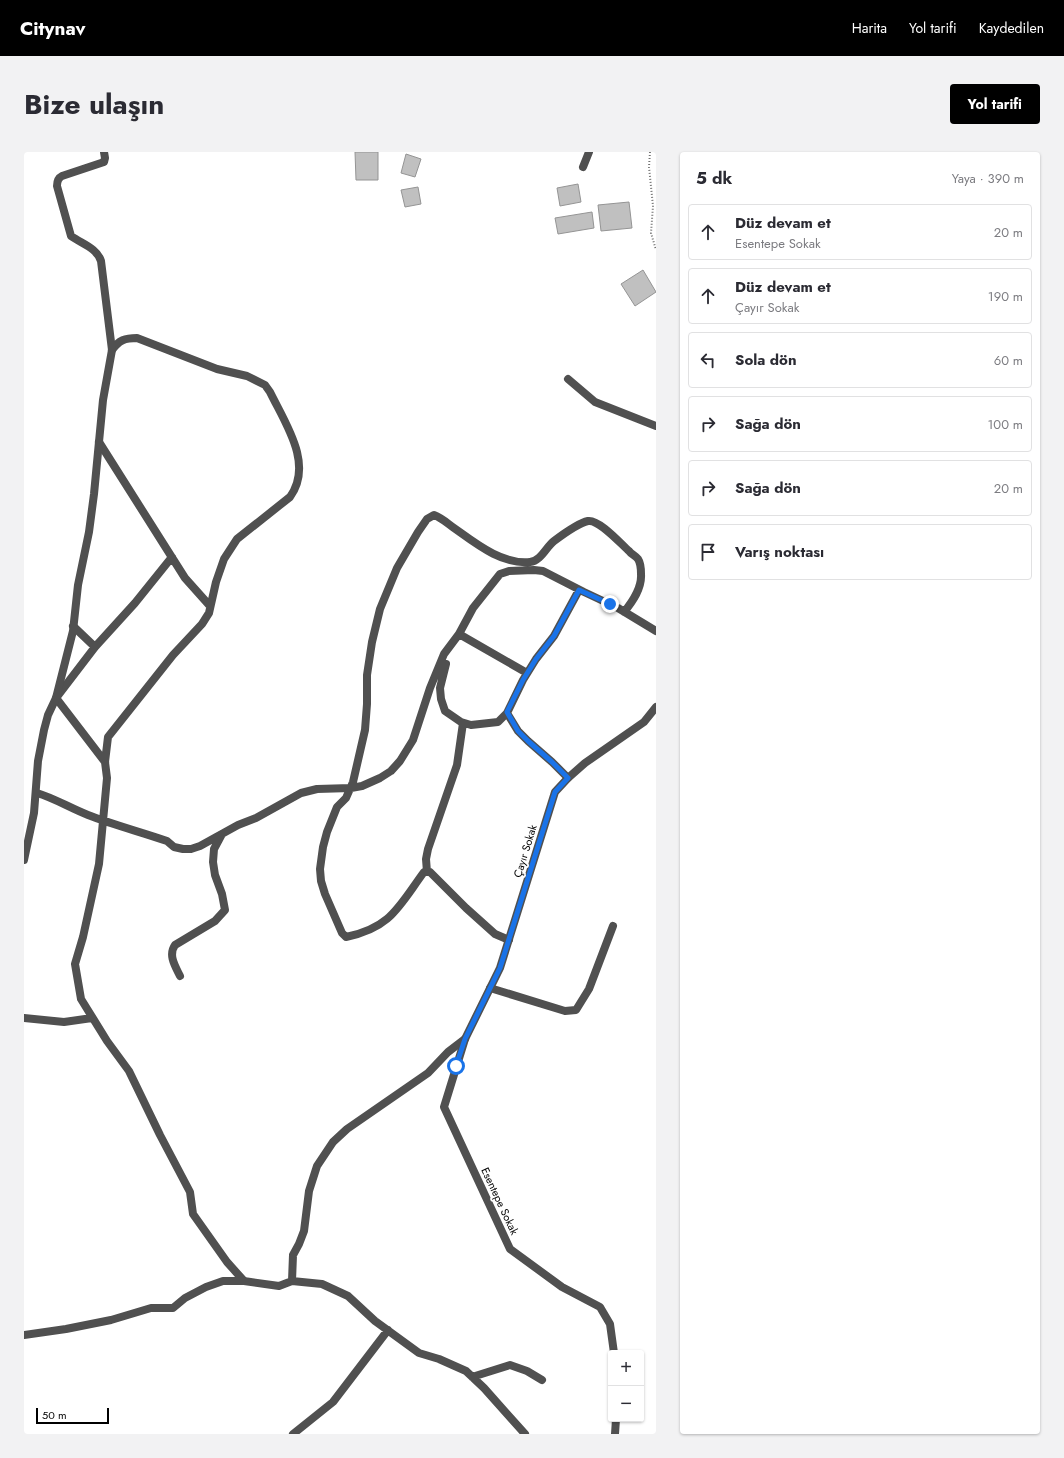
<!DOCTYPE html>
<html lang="tr">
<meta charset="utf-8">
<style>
:root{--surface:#fff;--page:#f2f2f3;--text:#2b2b33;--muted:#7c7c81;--line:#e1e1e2;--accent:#000}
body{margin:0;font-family:Jost,sans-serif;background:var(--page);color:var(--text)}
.controls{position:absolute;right:12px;bottom:12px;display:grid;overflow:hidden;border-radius:4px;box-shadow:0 1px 3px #0004}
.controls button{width:36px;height:36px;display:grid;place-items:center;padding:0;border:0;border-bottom:1px solid var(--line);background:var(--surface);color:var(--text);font:20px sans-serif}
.scale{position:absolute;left:12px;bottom:10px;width:73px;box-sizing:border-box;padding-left:4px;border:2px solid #000;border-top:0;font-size:11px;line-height:14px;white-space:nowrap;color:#000;-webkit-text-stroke:3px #fff;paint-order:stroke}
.stop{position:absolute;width:12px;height:12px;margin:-9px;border:3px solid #1a73e8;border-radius:50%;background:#fff}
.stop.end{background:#1a73e8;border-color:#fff;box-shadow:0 1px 4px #0008}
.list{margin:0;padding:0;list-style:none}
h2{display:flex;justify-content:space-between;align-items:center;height:52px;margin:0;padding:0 16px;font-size:17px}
h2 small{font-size:13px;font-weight:400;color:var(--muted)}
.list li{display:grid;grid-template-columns:26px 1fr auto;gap:12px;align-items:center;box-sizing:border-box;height:56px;margin:0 8px 8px;padding:0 8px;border:1px solid var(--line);border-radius:4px}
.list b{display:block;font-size:15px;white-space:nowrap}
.list p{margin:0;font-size:13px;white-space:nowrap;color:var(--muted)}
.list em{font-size:13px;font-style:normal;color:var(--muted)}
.icon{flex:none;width:22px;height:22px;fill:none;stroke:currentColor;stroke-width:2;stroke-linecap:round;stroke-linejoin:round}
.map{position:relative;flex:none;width:632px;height:1282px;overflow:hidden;border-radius:4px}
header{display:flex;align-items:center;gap:24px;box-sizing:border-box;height:56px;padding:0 20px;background:var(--accent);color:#fff}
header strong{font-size:19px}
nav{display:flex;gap:22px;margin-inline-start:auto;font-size:14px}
.intro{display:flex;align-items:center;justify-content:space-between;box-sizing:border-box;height:96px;padding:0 24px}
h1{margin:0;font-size:28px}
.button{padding:10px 18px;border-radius:4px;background:var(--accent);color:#fff;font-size:14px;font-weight:700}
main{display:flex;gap:24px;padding:0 24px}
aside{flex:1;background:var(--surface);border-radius:4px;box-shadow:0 1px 3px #0004}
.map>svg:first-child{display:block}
</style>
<header>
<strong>Citynav</strong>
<nav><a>Harita</a><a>Yol tarifi</a><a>Kaydedilen</a></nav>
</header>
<div class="intro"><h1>Bize ulaşın</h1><a class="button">Yol tarifi</a></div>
<main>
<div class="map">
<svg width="632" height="1282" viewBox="0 0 632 1282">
<rect width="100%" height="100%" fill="#fff"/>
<path fill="#c0c0c0" stroke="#949494" d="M331 0H354V28H332Z
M382 2 397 7 391 25 377 21Z
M554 32 557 50 536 54 533 36Z
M394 35 397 52 381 55 377 38Z
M605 50 608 76 577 79 574 53Z
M568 60 570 76 534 82 531 66Z
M619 118 632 140 611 154 597 132Z"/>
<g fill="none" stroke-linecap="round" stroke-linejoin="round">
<path stroke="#727272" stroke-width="2" stroke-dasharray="1 2" stroke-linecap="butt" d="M626 0 625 15 629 54 627 81 632 98"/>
<path stroke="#505050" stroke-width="8" d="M559 15 565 0
M88 198C95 188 101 186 113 186L193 217 223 224 241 233 246 240C261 271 290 312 266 345L213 387 200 407 192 430 185 461 178 472 149 503 84 585 81 610 83 626 75 712 59 785 51 812 57 847 83 889 105 919 136 983 166 1040 169 1062 203 1110 220 1129 255 1134 268 1129 269 1103 275 1092 280 1079 285 1039 293 1014 309 990 323 977 404 921 424 900 441 887
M544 227 571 250 632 274
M75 290 161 426 186 454
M49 474 71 495
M435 482 503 521
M422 512 416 536 417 547 421 559 437 570 447 573 474 570 483 561 499 528 512 507 530 484 555 438
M483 561 494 579 504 589 528 610 544 626
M81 610 32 546 71 495 111 451 148 405
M13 641C30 646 46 656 64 663 90 673 117 680 143 689L150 695 159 697H167L176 694 214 673 232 666 277 641 293 637 327 636 338 634 356 626 367 619 376 609 389 588 406 536 420 502 435 482 449 456 476 422 485 419 510 418 519 419 560 440 594 456 632 479
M403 720 402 707 404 697 433 613 439 571
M485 788 471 782 442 756 406 720H400C375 754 367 776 322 785L318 781 301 742 297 729 296 717 299 695 303 680 313 655 322 646 329 630 341 578 343 552V523L348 490 356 457 373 416 394 380 403 367 410 363C418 366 423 371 430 376 451 391 478 413 506 410 517 409 522 395 530 389 538 383 555 371 564 369 575 367 597 392 605 399 607 402 612 404 614 407 616 410 617 418 617 422 618 436 609 449 600 460
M156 824C151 814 144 803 151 793L191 769 201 758 198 742 191 723 189 710 190 697 198 682
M466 836 541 859 552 858 565 837 589 774
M0 866 40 870 68 866
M268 1129 298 1132 324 1144 351 1169 395 1201 415 1207 442 1219 460 1236 501 1282
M0 1183 42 1177 87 1168 127 1156H149L161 1146 182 1135 199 1129H221
M448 1225 486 1213 503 1219 518 1228
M269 1282 309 1250 364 1178"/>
<path stroke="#505050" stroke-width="8" d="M0 708 10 661 14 609 20 578 24 563 32 546 49 479 54 433 65 380 70 342 79 248 88 198 77 109C73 96 58 92 47 84L33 34C33 29 34 26 38 24L80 10 81 6 80 0
M590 1201 586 1172 576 1155 538 1135 486 1097 420 955 441 887 476 816 531 640 544 626 561 611 620 570 632 555
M591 1282 592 1267"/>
</g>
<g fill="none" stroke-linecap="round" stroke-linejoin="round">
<path stroke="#1a73e8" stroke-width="5" d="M432 914 441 887 476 816 531 640 544 626 528 610 504 589 494 579 483 560 499 528 512 507 530 484 555 438 586 452"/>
</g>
<g text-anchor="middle" stroke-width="3.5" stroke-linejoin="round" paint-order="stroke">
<g font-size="11" fill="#000" stroke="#fff">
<text transform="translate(501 699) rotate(-73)" y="4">Çayır Sokak</text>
<text transform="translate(476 1049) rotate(65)" y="4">Esentepe Sokak</text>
</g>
</g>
</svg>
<div class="controls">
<button>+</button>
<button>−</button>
</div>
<div class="scale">50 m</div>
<div class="stop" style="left:432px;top:914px"></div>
<div class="stop end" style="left:586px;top:452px"></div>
</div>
<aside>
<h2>5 dk<small>Yaya · 390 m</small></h2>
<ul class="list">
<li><svg class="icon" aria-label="ahead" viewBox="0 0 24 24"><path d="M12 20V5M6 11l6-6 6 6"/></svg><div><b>Düz devam et</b><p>Esentepe Sokak</p></div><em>20 m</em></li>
<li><svg class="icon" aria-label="ahead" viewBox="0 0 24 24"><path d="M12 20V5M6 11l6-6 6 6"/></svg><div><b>Düz devam et</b><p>Çayır Sokak</p></div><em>190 m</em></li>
<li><svg class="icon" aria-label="left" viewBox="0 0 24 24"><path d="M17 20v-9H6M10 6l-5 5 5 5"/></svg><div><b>Sola dön</b></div><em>60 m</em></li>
<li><svg class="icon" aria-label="right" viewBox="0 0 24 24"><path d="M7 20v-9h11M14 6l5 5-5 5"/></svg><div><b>Sağa dön</b></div><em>100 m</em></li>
<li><svg class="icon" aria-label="right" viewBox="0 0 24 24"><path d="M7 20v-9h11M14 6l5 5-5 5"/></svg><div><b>Sağa dön</b></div><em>20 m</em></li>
<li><svg class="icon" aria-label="arrive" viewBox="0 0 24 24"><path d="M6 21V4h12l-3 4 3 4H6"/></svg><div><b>Varış noktası</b></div></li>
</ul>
</aside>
</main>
